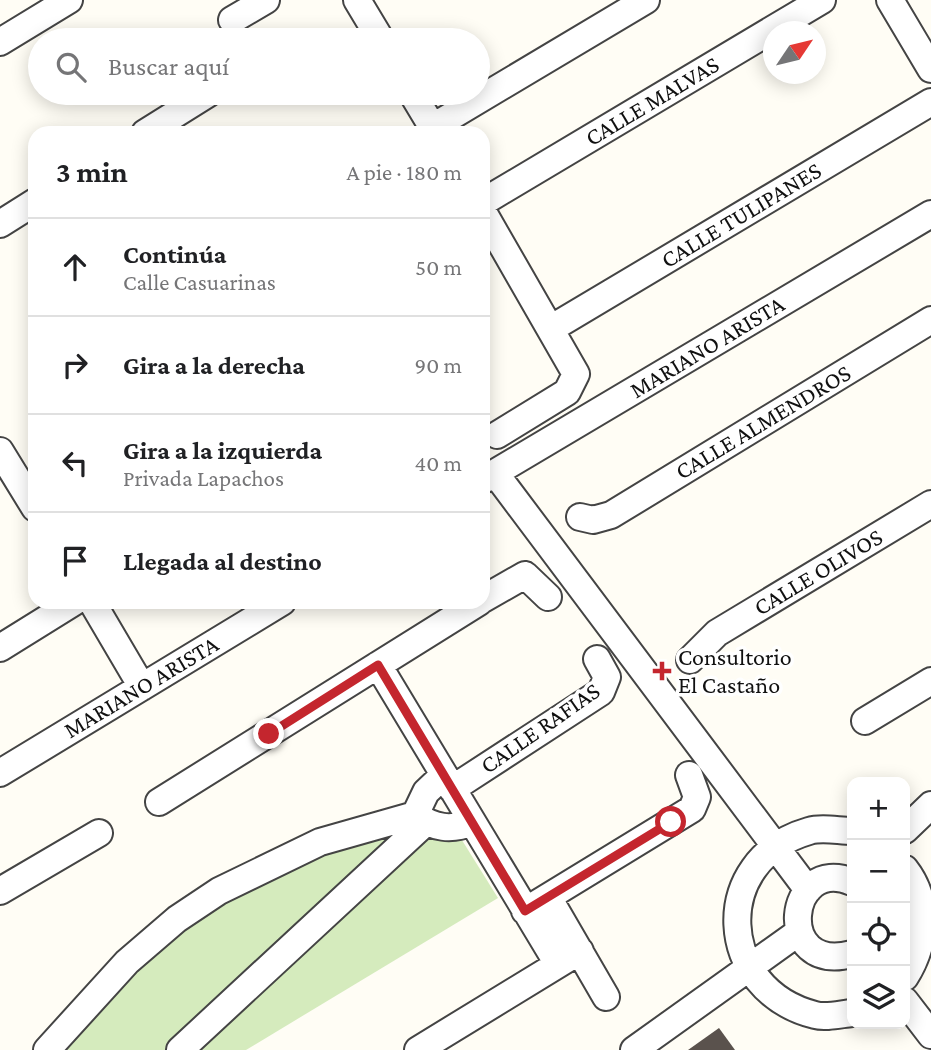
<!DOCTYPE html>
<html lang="es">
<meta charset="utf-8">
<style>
:root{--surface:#fff;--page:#f2f2f2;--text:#202124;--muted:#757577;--line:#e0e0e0}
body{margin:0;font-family:"Crimson Pro",serif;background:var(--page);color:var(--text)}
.controls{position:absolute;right:21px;bottom:21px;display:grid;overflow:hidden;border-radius:14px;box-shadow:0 4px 18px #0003}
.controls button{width:63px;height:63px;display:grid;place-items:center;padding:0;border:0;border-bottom:2px solid var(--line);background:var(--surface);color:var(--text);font:35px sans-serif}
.compass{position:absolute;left:763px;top:21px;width:63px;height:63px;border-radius:50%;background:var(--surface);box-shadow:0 4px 18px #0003;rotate:55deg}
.stop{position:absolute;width:21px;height:21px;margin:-16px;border:5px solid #c4262e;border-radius:50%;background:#fff}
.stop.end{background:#c4262e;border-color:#fff;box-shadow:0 2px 7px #0008}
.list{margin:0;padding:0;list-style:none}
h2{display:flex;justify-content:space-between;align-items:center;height:91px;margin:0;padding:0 28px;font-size:30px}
h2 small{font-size:23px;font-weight:400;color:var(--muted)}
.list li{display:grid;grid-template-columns:46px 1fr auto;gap:21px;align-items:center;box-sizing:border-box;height:98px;padding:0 28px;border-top:2px solid var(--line)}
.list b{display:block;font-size:26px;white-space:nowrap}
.list p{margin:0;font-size:23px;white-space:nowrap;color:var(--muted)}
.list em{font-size:23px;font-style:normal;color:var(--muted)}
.icon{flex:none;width:38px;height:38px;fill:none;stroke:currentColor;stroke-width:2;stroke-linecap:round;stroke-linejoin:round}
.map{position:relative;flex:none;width:931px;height:1050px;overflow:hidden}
.search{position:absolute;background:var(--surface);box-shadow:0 4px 18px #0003;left:28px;top:28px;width:462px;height:77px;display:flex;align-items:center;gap:18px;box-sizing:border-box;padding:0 24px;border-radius:38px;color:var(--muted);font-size:26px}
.panel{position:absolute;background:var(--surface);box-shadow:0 4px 18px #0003;left:28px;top:126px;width:462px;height:483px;border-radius:21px}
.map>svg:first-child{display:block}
</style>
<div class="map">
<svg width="931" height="1050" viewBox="0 0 931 1050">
<rect width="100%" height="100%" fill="#fffdf5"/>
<path fill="#d5ebbd" d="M415 822 460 837 498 898 246 1050H61L115 989 182 927 331 844Z"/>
<path fill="#5a524d" d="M719 1028 735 1050H688Z"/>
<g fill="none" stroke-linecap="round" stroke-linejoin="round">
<g stroke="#444" stroke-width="30">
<path id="minor" d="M357 0 381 40
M890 0 931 69
M232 20 266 0
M0 42 69 0
M412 93 436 133
M433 127 646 0
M145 133 209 93
M483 202 822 0
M483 212 576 374 567 392 497 435
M0 224 35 202
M552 328 931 102
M0 451 35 508
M495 473 808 890
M483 480 931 214
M580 517 593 520 611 515 931 320
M483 599 525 575 548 597
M92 602 142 687
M0 648 74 602
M690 660 717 633 931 504
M378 665 558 964
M865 721 931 681
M0 773 282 602
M452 789 601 692 607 677 597 659
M159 802 479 602
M415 815C434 828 451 831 472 822
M415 815 426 792 444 775
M905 830 931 805
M852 831C839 831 822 827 809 831 709 860 716 990 815 1015 826 1018 841 1014 852 1013
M905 869C930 901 926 944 905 977
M852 882C787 854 773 975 852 954
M0 891 99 833
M548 897 606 997
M525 911 692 809 697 797 689 775
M905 1001 931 1035
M47 1050 127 962 177 919 219 891 320 842 415 815
M180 1050 426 822
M418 1050 580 951
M634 1050 799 932"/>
</g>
<use href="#minor" stroke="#fff" stroke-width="26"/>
</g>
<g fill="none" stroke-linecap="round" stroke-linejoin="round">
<path stroke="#c4262e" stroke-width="9" d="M269 734 378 665 525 911 671 822"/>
</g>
<path fill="#c4262e" stroke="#fff" stroke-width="2.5" d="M658.5 660.5h7v7h7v7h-7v7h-7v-7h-7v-7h7z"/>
<g text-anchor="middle" stroke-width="7" stroke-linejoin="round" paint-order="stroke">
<g font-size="24" fill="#111" stroke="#fff">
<text transform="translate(652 101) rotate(-31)" y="8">CALLE MALVAS</text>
<text transform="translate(741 215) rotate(-31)" y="8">CALLE TULIPANES</text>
<text transform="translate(707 347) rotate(-31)" y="8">MARIANO ARISTA</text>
<text transform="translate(763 422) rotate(-31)" y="8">CALLE ALMENDROS</text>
<text transform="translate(818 572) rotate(-31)" y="8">CALLE OLIVOS</text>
<text transform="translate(141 687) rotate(-31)" y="8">MARIANO ARISTA</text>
<text transform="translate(540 728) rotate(-35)" y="8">CALLE RAFIAS</text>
</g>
<g font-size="24" fill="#111" stroke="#fff" text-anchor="start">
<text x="678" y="665">Consultorio<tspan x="678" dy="28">El Castaño</tspan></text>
</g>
</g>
</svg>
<div class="controls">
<button>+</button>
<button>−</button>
<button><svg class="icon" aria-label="locate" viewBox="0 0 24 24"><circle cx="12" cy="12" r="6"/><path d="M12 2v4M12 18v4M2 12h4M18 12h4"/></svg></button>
<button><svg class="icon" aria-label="layers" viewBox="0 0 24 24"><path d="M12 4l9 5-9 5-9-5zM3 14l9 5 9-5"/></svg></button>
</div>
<svg class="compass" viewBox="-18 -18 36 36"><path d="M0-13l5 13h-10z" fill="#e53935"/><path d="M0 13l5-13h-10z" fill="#757577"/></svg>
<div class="stop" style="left:671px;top:822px"></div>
<div class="stop end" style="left:269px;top:734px"></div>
<div class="search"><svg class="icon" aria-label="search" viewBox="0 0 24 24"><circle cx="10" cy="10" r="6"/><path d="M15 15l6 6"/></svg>Buscar aquí</div>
<section class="panel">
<h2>3 min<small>A pie · 180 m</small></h2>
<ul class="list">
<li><svg class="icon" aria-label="ahead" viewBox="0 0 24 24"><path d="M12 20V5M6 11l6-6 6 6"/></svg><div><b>Continúa</b><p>Calle Casuarinas</p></div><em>50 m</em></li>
<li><svg class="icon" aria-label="right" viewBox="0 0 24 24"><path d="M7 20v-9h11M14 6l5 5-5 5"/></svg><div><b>Gira a la derecha</b></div><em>90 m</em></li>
<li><svg class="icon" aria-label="left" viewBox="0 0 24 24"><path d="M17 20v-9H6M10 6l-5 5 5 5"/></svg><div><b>Gira a la izquierda</b><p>Privada Lapachos</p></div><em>40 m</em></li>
<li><svg class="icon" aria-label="arrive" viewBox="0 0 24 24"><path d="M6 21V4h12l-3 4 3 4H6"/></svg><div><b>Llegada al destino</b></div></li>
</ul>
</section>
</div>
